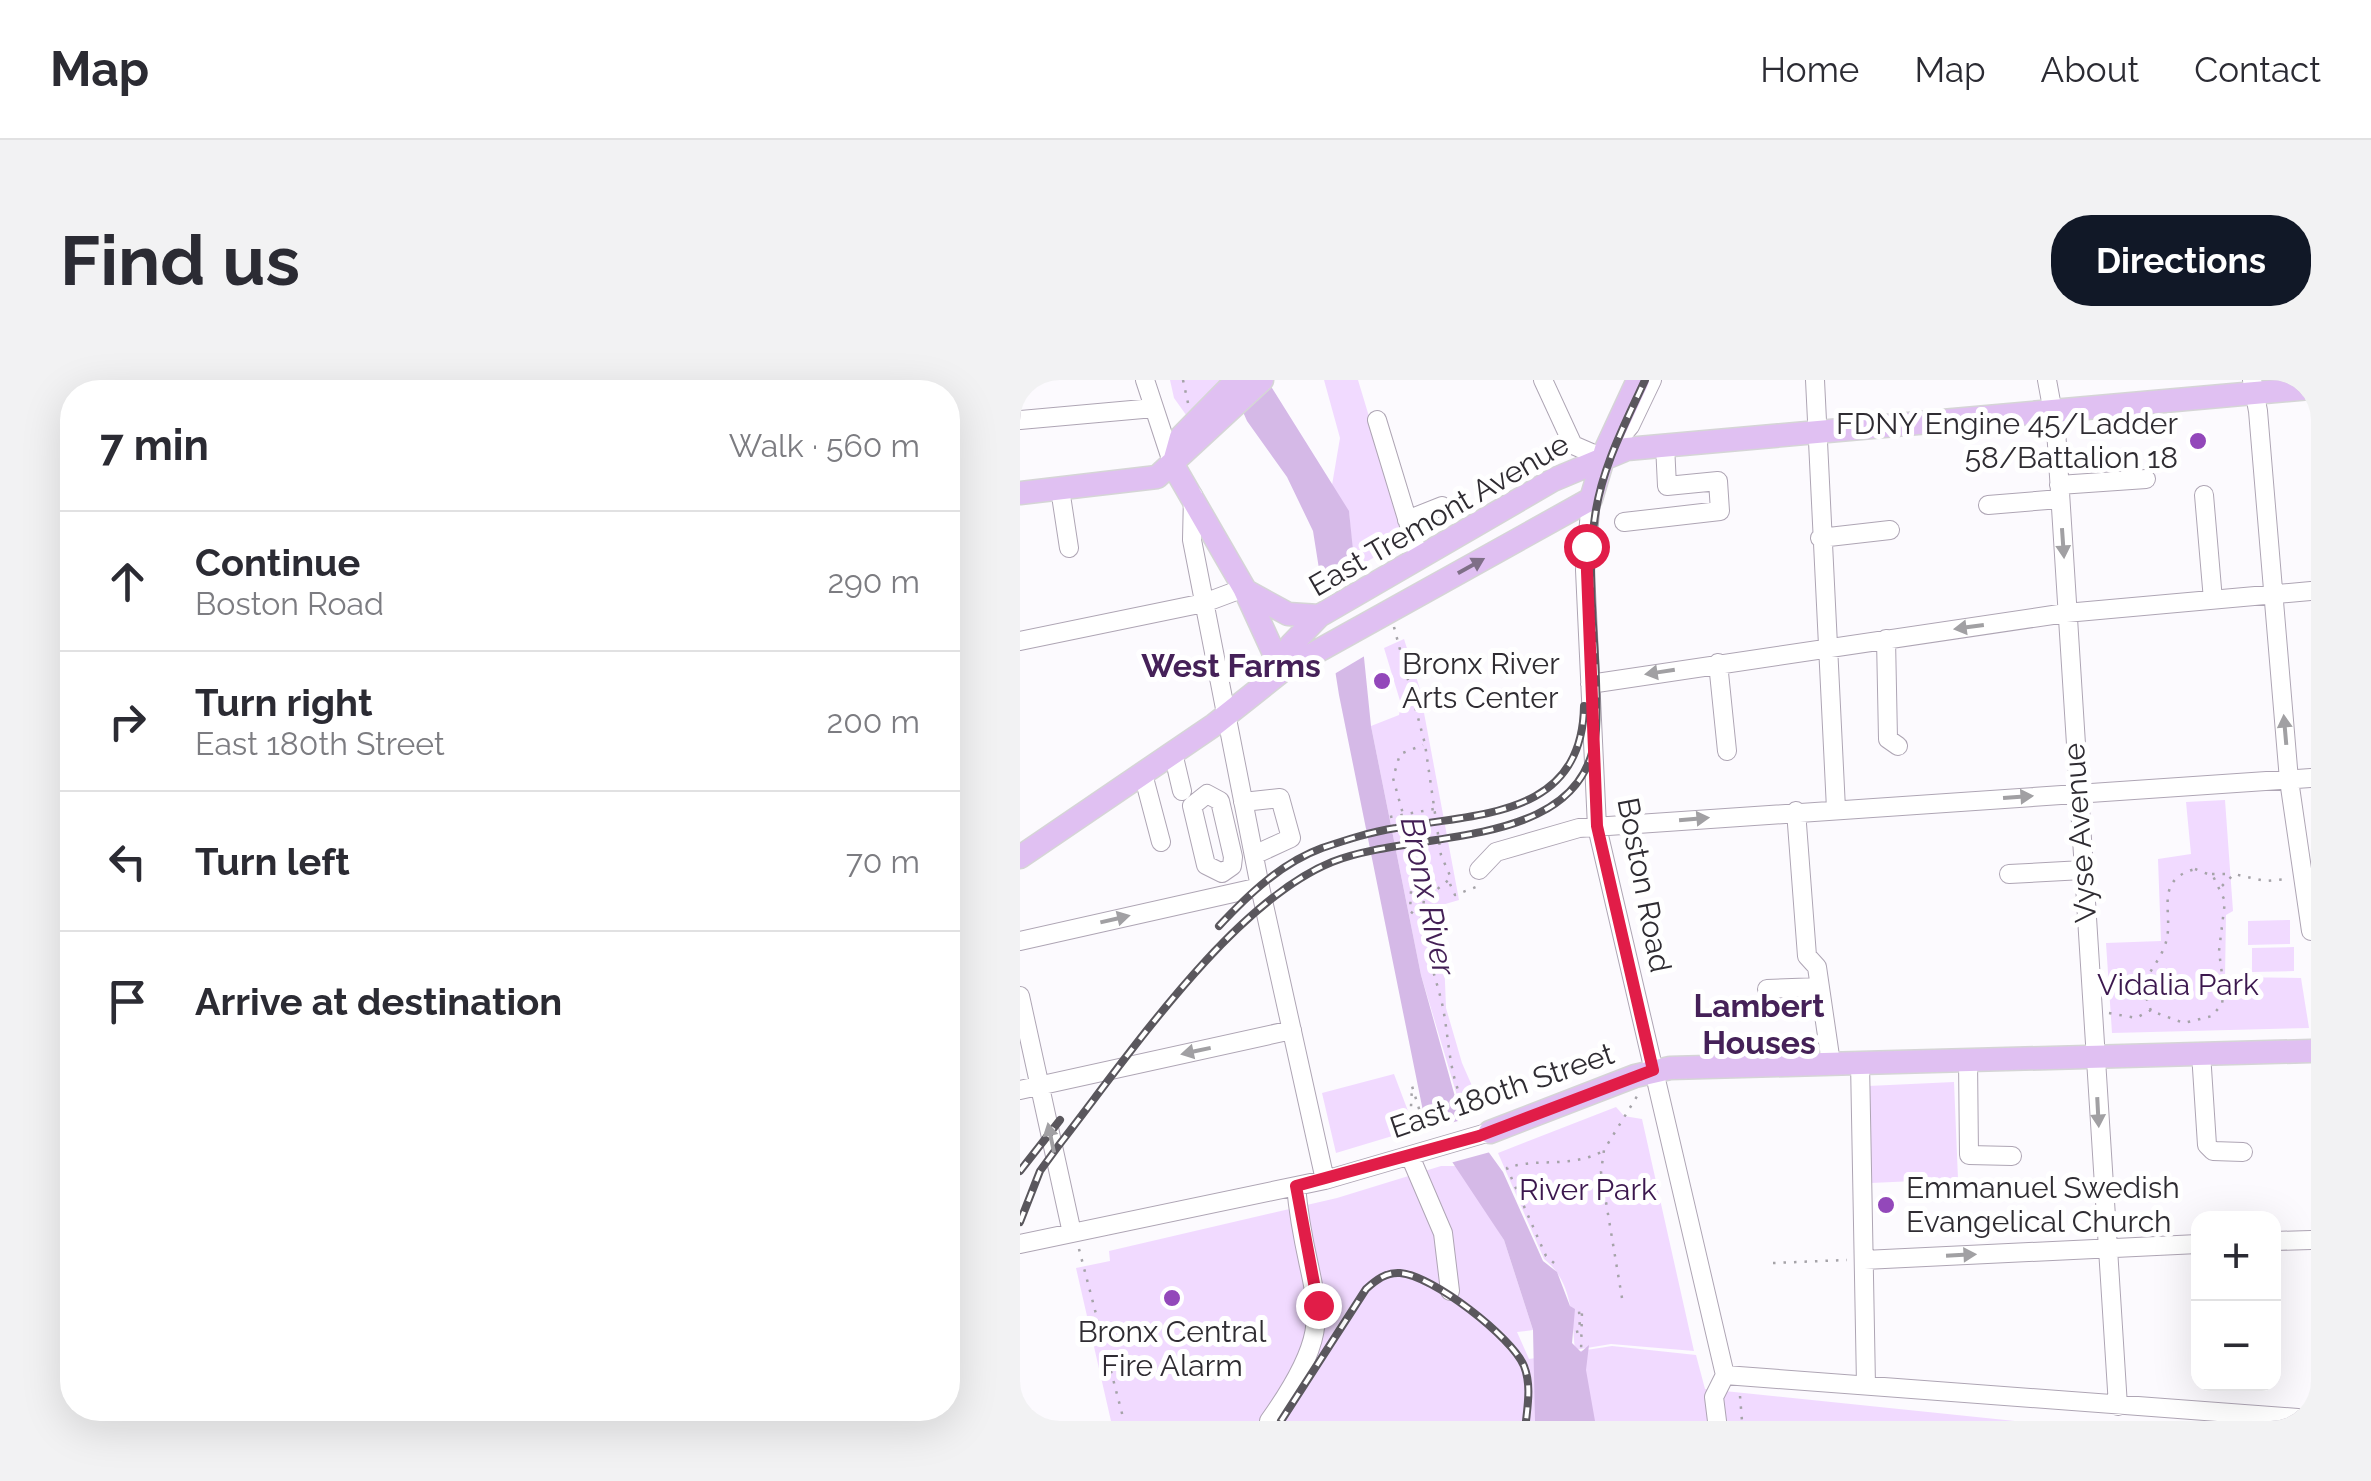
<!DOCTYPE html>
<meta charset="utf-8">
<style>
:root{--surface:#fff;--page:#f2f2f3;--text:#2b2b33;--muted:#7c7c81;--line:#e1e1e2;--accent:#111827}
body{margin:0;font-family:Raleway,sans-serif;background:var(--page);color:var(--text)}
.controls{position:absolute;right:30px;bottom:30px;display:grid;overflow:hidden;border-radius:20px;box-shadow:0 10px 40px #0002}
.controls button{width:90px;height:90px;display:grid;place-items:center;padding:0;border:0;border-bottom:2px solid var(--line);background:var(--surface);color:var(--text);font:50px sans-serif}
.stop{position:absolute;width:30px;height:30px;margin:-22px;border:8px solid #e11d48;border-radius:50%;background:#fff}
.stop.end{background:#e11d48;border-color:#fff;box-shadow:0 2px 10px #0008}
.list{margin:0;padding:0;list-style:none}
h2{display:flex;justify-content:space-between;align-items:center;height:130px;margin:0;padding:0 40px;font-size:42px}
h2 small{font-size:32px;font-weight:400;color:var(--muted)}
.list li{display:grid;grid-template-columns:65px 1fr auto;gap:30px;align-items:center;box-sizing:border-box;height:140px;padding:0 40px;border-top:2px solid var(--line)}
.list b{display:block;font-size:38px;white-space:nowrap}
.list p{margin:0;font-size:32px;white-space:nowrap;color:var(--muted)}
.list em{font-size:32px;font-style:normal;color:var(--muted)}
.icon{flex:none;width:55px;height:55px;fill:none;stroke:currentColor;stroke-width:2;stroke-linecap:round;stroke-linejoin:round}
.map{position:relative;flex:none;width:1291px;height:1041px;overflow:hidden;border-radius:40px}
header{display:flex;align-items:center;gap:60px;box-sizing:border-box;height:140px;padding:0 50px;background:var(--surface);border-bottom:2px solid var(--line)}
header strong{font-size:48px}
nav{display:flex;gap:55px;margin-inline-start:auto;font-size:35px}
.intro{display:flex;align-items:center;justify-content:space-between;box-sizing:border-box;height:240px;padding:0 60px}
h1{margin:0;font-size:70px}
.button{padding:25px 45px;border-radius:40px;background:var(--accent);color:#fff;font-size:35px;font-weight:700}
main{display:flex;gap:60px;padding:0 60px}
aside{flex:1;background:var(--surface);border-radius:40px;box-shadow:0 10px 40px #0002}
.map>svg:first-child{display:block}
</style>
<header>
<strong>Map</strong>
<nav><a>Home</a><a>Map</a><a>About</a><a>Contact</a></nav>
</header>
<div class="intro"><h1>Find us</h1><a class="button">Directions</a></div>
<main>
<aside>
<h2>7 min<small>Walk · 560 m</small></h2>
<ul class="list">
<li><svg class="icon" aria-label="ahead" viewBox="0 0 24 24"><path d="M12 20V5M6 11l6-6 6 6"/></svg><div><b>Continue</b><p>Boston Road</p></div><em>290 m</em></li>
<li><svg class="icon" aria-label="right" viewBox="0 0 24 24"><path d="M7 20v-9h11M14 6l5 5-5 5"/></svg><div><b>Turn right</b><p>East 180th Street</p></div><em>200 m</em></li>
<li><svg class="icon" aria-label="left" viewBox="0 0 24 24"><path d="M17 20v-9H6M10 6l-5 5 5 5"/></svg><div><b>Turn left</b></div><em>70 m</em></li>
<li><svg class="icon" aria-label="arrive" viewBox="0 0 24 24"><path d="M6 21V4h12l-3 4 3 4H6"/></svg><div><b>Arrive at destination</b></div></li>
</ul>
</aside>
<div class="map">
<svg width="1291" height="1041" viewBox="0 0 1291 1041">
<rect width="100%" height="100%" fill="#fcfafe"/>
<path fill="#f1daff" d="M150 0H205L169 39 154 18Z
M304 0H338L386 159 334 189 329 132 312 105 320 58Z
M384 259 399 306 439 520 422 525 426 628 442 683 463 731 444 739 401 595 351 346 379 335 381 324 364 268Z
M1205 420 1213 531 1206 535 1205 597 1281 598 1289 648 1092 653 1086 563 1141 561 1138 479 1171 474 1166 422Z
M1270 540V564L1228 565V541Z
M1274 567V591L1232 592V568Z
M374 694 388 731 384 732 389 751 316 773 302 713Z
M934 702 938 799 851 803 848 706Z
M596 727 604 736 622 739 674 971 591 964 555 970C552 936 552 901 524 879L478 773Z
M421 786H439L484 860 513 950 497 952 509 979 592 966 676 975 685 1009 995 1041H91L56 888 90 881 89 871 317 818Z"/>
<path fill="#d5b9e7" d="M209 0H247L329 131 351 346 401 595 439 731 483 792 523 881 537 892 550 926 555 929 552 963 561 972 569 965 566 990 575 1041H515L513 950 484 860 405 741 319 315 293 151 267 97 227 41Z"/>
<path fill="#fcfafe" d="M339 186 348 274 311 296 299 208Z
M450 738 474 771 430 783 406 749Z"/>
<g fill="none" stroke-linecap="round" stroke-linejoin="round">
<g stroke="#aea5b4" stroke-width="20">
<path id="minor" d="M125 0 153 85
M523 0 553 65 583 78 610 46 632 0
M795 0 816 429
M1027 0 1036 49 1098 1026
M1232 0 1238 31 1269 400 1291 551
M0 40 134 28
M357 40 399 178
M1039 105 1126 99
M40 109 49 168
M173 115 172 160 240 507 305 800
M1184 115 1193 220
M571 119 565 190 577 447 705 995
M968 125 1040 119
M387 140 422 126
M604 142 700 131 698 101 647 106 645 65
M800 158 870 150
M866 259 868 359 878 366
M0 261 184 223 224 208
M698 283 707 371
M570 304 1046 233 1291 211
M153 373 162 411
M123 394 141 462
M187 414 200 421 213 477 212 486 202 493 186 485 172 426Z
M223 422 260 418 271 458 234 475
M776 431 787 576 797 587 811 683
M459 490 476 472 559 448 1291 398
M989 494 1063 490
M0 561 240 507
M747 609 800 607
M0 616 52 853
M1181 673 1187 765 1193 771 1223 772
M948 679 949 775 992 776
M840 682 846 1005
M0 710 272 650
M390 776 423 853 430 911
M1254 861 1291 860
M0 864 305 800 470 752
M844 880 1178 864
M705 995 1291 1039
M249 1041C328 930 286 924 276 806
M697 1041 694 1017 705 995"/>
</g>
<g stroke="#d5d5d6" stroke-width="25">
<path id="major" d="M154 82 161 57 217 0
M153 85 224 208 262 291
M0 113 137 97 242 0
M226 211 268 234 299 236
M262 291 271 265 299 236 533 100 607 69 1291 8
M0 477 194 345 262 291 571 119 586 69 618 0
M470 752 615 696 650 688 1291 671"/>
</g>
<path stroke="#a5a3a8" stroke-width="2.5" stroke-dasharray="2.5 8" stroke-linecap="butt" d="M163 0 168 23
M374 247 405 364 421 475 431 498 404 520C398 556 416 594 423 628 428 654 429 683 437 707 441 719 455 725 460 738
M370 437 414 429
M1175 489 1193 496 1205 521 1199 571 1204 610 1202 624 1192 636 1164 643 1131 631 1123 609C1127 592 1140 581 1145 565 1156 536 1131 501 1175 489Z
M1192 494H1209
M430 504 435 515 456 507
M1202 506 1214 494 1245 501 1267 499
M401 540 390 531 393 470 373 398 380 374 403 365
M1089 633 1116 638 1131 630
M390 750 404 745 392 706 390 748 391 757
M59 869 104 1041
M534 883 526 876 487 788C519 777 550 789 583 771
M753 883 827 880
M602 918 581 792 584 770 619 713
M556 952 560 951 559 930H562L561 972
M720 1016 722 1041"/>
<use href="#minor" stroke="#fff" stroke-width="18"/>
<use href="#major" stroke="#e0c0f2" stroke-width="22"/>
<g stroke="#5a575d" stroke-width="8">
<path id="rail" d="M199 546C228 515 261 483 302 468 326 460 350 452 376 448 458 433 562 438 564 326
M0 791 40 740
M0 842 20 791 39 765C107 678 211 523 312 482 397 448 567 473 576 350 580 279 564 206 575 136 582 87 605 44 625 0
M261 1041 346 909C356 900 366 892 380 893 412 895 492 957 504 986 511 1004 508 1023 506 1041"/>
</g>
<use href="#rail" stroke="#fff" stroke-width="4" stroke-dasharray="11" stroke-linecap="butt"/>
</g>
<defs><path id="oneway-solid" d="M-6-.8H1V-3.2L6.5 0L1 3.2V.8H-6Z" transform="scale(2.5)"/></defs>
<g fill="#a1a0a3">
<use href="#oneway-solid" transform="translate(1043 163) rotate(86)"/>
<use href="#oneway-solid" transform="translate(949 247) rotate(172)"/>
<use href="#oneway-solid" transform="translate(640 292) rotate(171)"/>
<use href="#oneway-solid" transform="translate(1265 350) rotate(-95)"/>
<use href="#oneway-solid" transform="translate(998 417) rotate(-4)"/>
<use href="#oneway-solid" transform="translate(674 439) rotate(-5)"/>
<use href="#oneway-solid" transform="translate(95 539) rotate(-13)"/>
<use href="#oneway-solid" transform="translate(176 671) rotate(168)"/>
<use href="#oneway-solid" transform="translate(1078 732) rotate(87)"/>
<use href="#oneway-solid" transform="translate(31 758) rotate(-102)"/>
<use href="#oneway-solid" transform="translate(941 875) rotate(-3)"/>
</g>
<use fill="#7f6f88" href="#oneway-solid" transform="translate(451 186) rotate(-29)"/>
<g fill="none" stroke-linecap="round" stroke-linejoin="round">
<path stroke="#e11d48" stroke-width="12" d="M298 925 276 806 459 756 633 690 577 446 566 166"/>
</g>
<g fill="#9348ba" stroke="#fff" stroke-width="4">
<circle cx="1178" cy="61" r="10"/>
<circle cx="362" cy="301" r="10"/>
<circle cx="866" cy="825" r="10"/>
<circle cx="152" cy="918" r="10"/>
</g>
<g text-anchor="middle" stroke-width="10" stroke-linejoin="round" paint-order="stroke">
<g font-size="30" fill="#2f2c32" stroke="#fff" text-anchor="start">
<text x="1158" y="54" text-anchor="end">FDNY Engine 45/Ladder<tspan x="1158" dy="34">58/Battalion 18</tspan></text>
<text x="382" y="294">Bronx River<tspan x="382" dy="34">Arts Center</tspan></text>
<text x="886" y="818">Emmanuel Swedish<tspan x="886" dy="34">Evangelical Church</tspan></text>
<text x="152" y="962" text-anchor="middle">Bronx Central<tspan x="152" dy="34">Fire Alarm</tspan></text>
</g>
<g font-size="30" fill="#2f2c32" stroke="#fff">
<text transform="translate(419 135) rotate(-30)" y="10">East Tremont Avenue</text>
<text transform="translate(1060 453) rotate(-94)" y="10">Vyse Avenue</text>
<text transform="translate(624 505) rotate(79)" y="10">Boston Road</text>
<text transform="translate(482 711) rotate(-19)" y="10">East 180th Street</text>
</g>
<g font-size="30" fill="#3c184e" stroke="#fff">
<text x="1158" y="615">Vidalia Park</text>
<text x="568" y="820">River Park</text>
</g>
<g font-size="32" font-weight="bold" fill="#452158" stroke="#fff">
<text x="211" y="297">West Farms</text>
<text x="739" y="637">Lambert<tspan x="739" dy="37">Houses</tspan></text>
</g>
<g font-size="32" font-style="italic" fill="#431f55" stroke="#fff">
<text transform="translate(408 516) rotate(78)" y="11">Bronx River</text>
</g>
</g>
</svg>
<div class="controls">
<button>+</button>
<button>−</button>
</div>
<div class="stop" style="left:566px;top:166px"></div>
<div class="stop end" style="left:298px;top:925px"></div>
</div>
</main>
